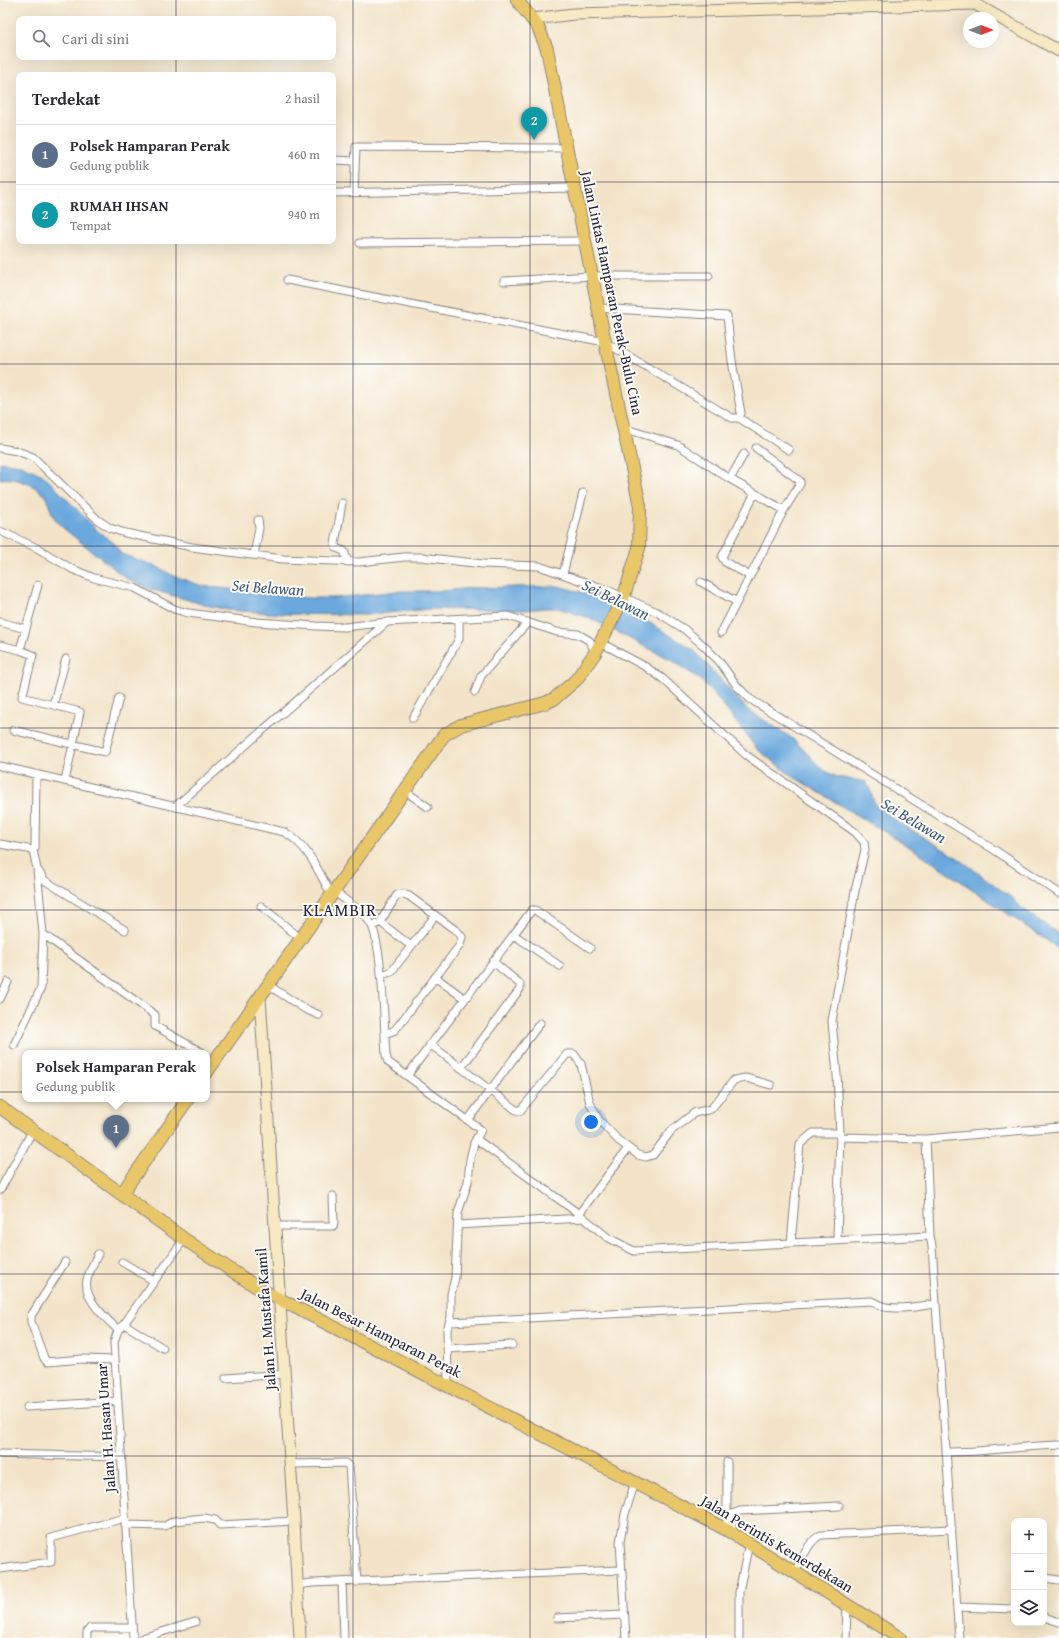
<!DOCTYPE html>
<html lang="id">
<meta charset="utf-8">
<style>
:root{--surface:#fff;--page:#f2f2f3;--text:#2b2b33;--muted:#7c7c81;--line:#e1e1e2;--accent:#c8321e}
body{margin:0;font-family:"Gentium Book Plus",serif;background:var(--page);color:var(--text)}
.controls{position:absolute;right:12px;bottom:12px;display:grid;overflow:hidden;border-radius:8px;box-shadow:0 4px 16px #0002}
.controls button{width:36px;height:36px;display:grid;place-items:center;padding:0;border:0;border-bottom:1px solid var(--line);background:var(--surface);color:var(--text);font:20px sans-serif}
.compass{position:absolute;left:963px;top:12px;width:36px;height:36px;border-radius:50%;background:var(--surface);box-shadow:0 4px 16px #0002;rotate:90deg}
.you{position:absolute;left:591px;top:1122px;width:14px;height:14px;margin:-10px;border:3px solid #fff;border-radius:50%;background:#1a73e8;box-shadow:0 0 0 6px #1a73e833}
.badge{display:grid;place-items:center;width:26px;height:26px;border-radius:50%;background:var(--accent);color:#fff;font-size:13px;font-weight:700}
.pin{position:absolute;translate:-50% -33px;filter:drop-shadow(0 1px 2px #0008)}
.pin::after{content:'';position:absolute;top:21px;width:14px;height:12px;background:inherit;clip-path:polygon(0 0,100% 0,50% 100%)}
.popup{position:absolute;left:22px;top:1050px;width:188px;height:52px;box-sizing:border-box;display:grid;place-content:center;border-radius:8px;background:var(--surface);filter:drop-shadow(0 1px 3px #0005);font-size:13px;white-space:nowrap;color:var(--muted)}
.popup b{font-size:15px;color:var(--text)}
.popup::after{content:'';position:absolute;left:50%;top:100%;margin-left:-8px;border:8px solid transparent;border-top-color:var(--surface)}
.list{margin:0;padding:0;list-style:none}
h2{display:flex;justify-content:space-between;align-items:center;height:52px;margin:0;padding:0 16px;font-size:17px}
h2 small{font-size:13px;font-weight:400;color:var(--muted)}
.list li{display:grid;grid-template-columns:26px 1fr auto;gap:12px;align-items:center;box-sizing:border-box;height:60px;padding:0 16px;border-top:1px solid var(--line)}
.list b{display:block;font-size:15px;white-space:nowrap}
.list p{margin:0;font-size:13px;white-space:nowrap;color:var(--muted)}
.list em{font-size:13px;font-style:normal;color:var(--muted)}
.icon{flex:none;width:22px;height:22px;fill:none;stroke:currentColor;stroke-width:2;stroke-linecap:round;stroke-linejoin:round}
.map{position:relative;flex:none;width:1059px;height:1638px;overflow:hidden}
.search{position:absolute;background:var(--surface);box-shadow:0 4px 16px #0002;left:16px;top:16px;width:320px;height:44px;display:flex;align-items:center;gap:10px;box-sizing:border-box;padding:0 14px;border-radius:8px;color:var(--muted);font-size:15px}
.panel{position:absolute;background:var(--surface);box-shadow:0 4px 16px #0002;left:16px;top:72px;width:320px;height:172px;border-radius:8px}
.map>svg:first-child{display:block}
</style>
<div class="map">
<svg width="1059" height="1638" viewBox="0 0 1059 1638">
<rect width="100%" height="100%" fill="#fdfcf7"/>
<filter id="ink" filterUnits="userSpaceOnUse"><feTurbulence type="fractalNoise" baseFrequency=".025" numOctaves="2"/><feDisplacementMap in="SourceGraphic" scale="8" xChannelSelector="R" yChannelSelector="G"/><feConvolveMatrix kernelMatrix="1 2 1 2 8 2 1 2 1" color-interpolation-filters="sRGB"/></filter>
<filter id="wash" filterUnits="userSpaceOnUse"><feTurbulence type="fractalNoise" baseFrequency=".012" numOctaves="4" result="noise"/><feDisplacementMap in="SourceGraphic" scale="16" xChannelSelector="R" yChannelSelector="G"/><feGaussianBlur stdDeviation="0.9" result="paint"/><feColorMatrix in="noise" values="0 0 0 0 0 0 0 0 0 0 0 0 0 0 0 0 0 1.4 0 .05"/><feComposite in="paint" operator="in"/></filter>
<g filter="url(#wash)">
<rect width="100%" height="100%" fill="#f3e4c9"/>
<path fill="#6ba8dd" stroke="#46658c" d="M0 462 21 465 43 475 99 532 114 543 121 554 156 566 172 575 202 586 309 598H335L397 591H442L471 588 558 586 607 599 629 610 694 650 748 710 792 738 823 770 837 777 867 782 875 804 895 820 958 858 1012 898 1025 911 1059 934V949L921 854 792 776 757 749 715 695 700 679 671 660 590 618 558 608H547L525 610 430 609 367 615 284 614 228 610 205 605 150 589 127 579 63 528C59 523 54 519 52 513 49 507 48 500 44 495 33 483 15 477 0 479Z"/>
</g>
<g filter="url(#ink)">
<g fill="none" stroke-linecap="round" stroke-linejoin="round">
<g stroke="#8a8382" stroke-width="9">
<path id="street" d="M333 160 355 161
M333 193 574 188
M354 193 356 147 567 148
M360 243 585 241
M287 280 605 342 732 418H739L789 450
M504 281 593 276H709
M598 308 727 316 732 361 741 413 739 418
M623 428 678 445 730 479 784 510 800 484V481L756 448
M0 448 17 451 33 457 98 520 110 528 125 533 192 547 283 559 359 562 404 557H421L483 564 539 566 605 589 657 612 684 629 703 645 719 661 737 686 750 699 993 849 1059 893
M730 479 744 454
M342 503 335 544 336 548 344 551 348 562
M0 531 37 548 72 569 94 578 135 588 174 609 188 613 257 622 316 626 345 627 387 622 508 616 557 632 578 634 590 641 595 653
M254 555 259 528 258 520
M563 574 583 493
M750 576 725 562 722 557 755 493
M701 582 737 602
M38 585 20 650 33 655 22 697 80 712 65 781
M0 622 26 629
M721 633 784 510
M601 643 646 667 663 679 746 755 855 832 864 842 865 850 855 891 832 1021 837 1075 840 1133 837 1240
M0 645 20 650
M475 692 481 676 528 622
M53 705 66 659
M413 718 459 639V619
M13 730 105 752 119 698
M0 766 284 832C308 844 319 873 332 896
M36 775 35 848 33 850 37 869 44 880 125 930
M405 791 428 807
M176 806 387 622
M0 844 33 850
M37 869 43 934 155 1015V1026L203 1053
M335 892C346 901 361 909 370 922 383 943 384 1027 386 1055L388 1062 481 1130 474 1143 470 1159 468 1182 458 1213 455 1278 451 1294V1317L447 1330 448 1386
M261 906 300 938
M380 922 411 946
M372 926 380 922 397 895 403 894 409 896 458 932 462 937 460 945 395 1030 385 1034
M514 935 560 966
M381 975 391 972 435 916
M435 977 465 999
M268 985 305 1009 319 1015
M0 999 8 982
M430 1044 516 1110 520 1111 567 1054H574L581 1064 590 1103 599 1120 619 1141 638 1155 646 1157 653 1155 671 1131 694 1113 711 1109 734 1080 746 1078 771 1085
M14 1045 41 988 43 934
M461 1068 520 989V984L497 965 493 964
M407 1076 532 910H535L590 948
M468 1120 540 1023
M840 1137 926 1139 1059 1127
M476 1139 579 1214 607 1237 634 1251 930 1236
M926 1139 930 1236 932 1246 959 1638
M0 1190 33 1130
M579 1214 628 1148
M458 1225 584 1218
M274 1226H333L334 1223 333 1196
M791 1243 800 1144 813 1133H840
M98 1254C94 1262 89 1272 87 1280 83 1299 106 1318 118 1330
M65 1262 31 1316V1322L44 1358 47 1362 83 1359 115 1360
M122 1262 154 1281
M450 1322 871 1301C877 1302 880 1306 885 1307 901 1310 920 1306 936 1304
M124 1324 163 1348
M447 1349 512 1345
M226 1378 285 1374
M27 1407 118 1401
M947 1452C984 1452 1021 1446 1059 1445
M0 1454 122 1457
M727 1462V1530
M291 1464 345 1463 349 1466 357 1582
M125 1525 165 1526 174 1521 204 1518 215 1520 220 1525 294 1521
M732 1533V1514L740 1511 839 1506
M0 1569 51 1562V1538L125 1518
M795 1572C802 1560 808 1541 821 1535L952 1529
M1044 1578 1059 1580
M342 1582 344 1638
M297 1585 312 1583 621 1570
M958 1607 1014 1609
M1044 1617 1059 1622
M557 1618 624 1615
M87 1638V1632L90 1628H131
M133 1638 114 1342 118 1330 124 1324 184 1239
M142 1638 195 1622
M626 1638 620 1542 625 1514 635 1482
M739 1638V1592L749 1543
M846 1638 847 1605"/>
</g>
<g stroke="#8a8382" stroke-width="13">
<path id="secondary" d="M533 19 574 14 975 4 1059 51
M260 997 294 1521 300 1638"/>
</g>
<g stroke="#8a8382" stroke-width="14">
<path id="primary" d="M207 1072 444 735 461 725 545 703 554 699 576 680 595 653 623 599 639 548 640 506 605 342 547 49 538 27 517 0
M0 1107 184 1239 258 1288 727 1530 900 1638
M122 1193 188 1099"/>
</g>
<use href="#street" stroke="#fff" stroke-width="7"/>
<use href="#secondary" stroke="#f6e9c3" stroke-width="11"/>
<use href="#primary" stroke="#e9c769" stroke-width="12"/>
</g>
</g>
<path fill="none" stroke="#22223b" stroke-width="1" stroke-opacity="0.55" d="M176 0V19M353 0V1638M530 0V1638M706 0V1638M882 0V1638M176 57V75M0 182H19M333 182H1059M176 241V1638M0 364H1059M0 546H1059M0 728H1059M0 910H1059M0 1092H1059M0 1274H1059M0 1456H1059"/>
<g text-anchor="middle" stroke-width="4" stroke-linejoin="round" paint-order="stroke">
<g font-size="15" fill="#22223b" stroke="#fdfcf7">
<text transform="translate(612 293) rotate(78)" y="5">Jalan Lintas Hamparan Perak–Bulu Cina</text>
<text transform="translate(266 1319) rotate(-94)" y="5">Jalan H. Mustafa Kamil</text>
<text transform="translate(381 1333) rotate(27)" y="5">Jalan Besar Hamparan Perak</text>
<text transform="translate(106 1428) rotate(-94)" y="5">Jalan H. Hasan Umar</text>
<text transform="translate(777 1544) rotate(31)" y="5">Jalan Perintis Kemerdekaan</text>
</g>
<g font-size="16" font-style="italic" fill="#3f587c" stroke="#fdfcf7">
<text transform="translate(268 587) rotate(4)" y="6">Sei Belawan</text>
<text transform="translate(616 599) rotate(26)" y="6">Sei Belawan</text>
<text transform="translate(914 820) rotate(31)" y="6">Sei Belawan</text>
</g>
<g font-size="17" letter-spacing="1" fill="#22223b" stroke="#fdfcf7">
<text x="340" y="916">KLAMBIR</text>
</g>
</g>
</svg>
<div class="controls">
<button>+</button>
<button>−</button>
<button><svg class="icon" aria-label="layers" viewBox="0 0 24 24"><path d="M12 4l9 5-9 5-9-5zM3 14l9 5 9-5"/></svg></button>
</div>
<svg class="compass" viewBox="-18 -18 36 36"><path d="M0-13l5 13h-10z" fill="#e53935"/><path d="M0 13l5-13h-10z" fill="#7c7c81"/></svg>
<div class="you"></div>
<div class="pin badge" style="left:116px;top:1148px;background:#5c6f8a">1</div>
<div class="popup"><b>Polsek Hamparan Perak</b>Gedung publik</div>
<div class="pin badge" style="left:534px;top:140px;background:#0f9aa8">2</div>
<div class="search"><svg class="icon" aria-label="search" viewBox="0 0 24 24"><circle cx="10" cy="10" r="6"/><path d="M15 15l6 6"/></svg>Cari di sini</div>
<section class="panel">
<h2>Terdekat<small>2 hasil</small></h2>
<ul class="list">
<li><span class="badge" style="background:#5c6f8a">1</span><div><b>Polsek Hamparan Perak</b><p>Gedung publik</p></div><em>460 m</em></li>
<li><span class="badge" style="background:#0f9aa8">2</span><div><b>RUMAH IHSAN</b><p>Tempat</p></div><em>940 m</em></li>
</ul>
</section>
</div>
